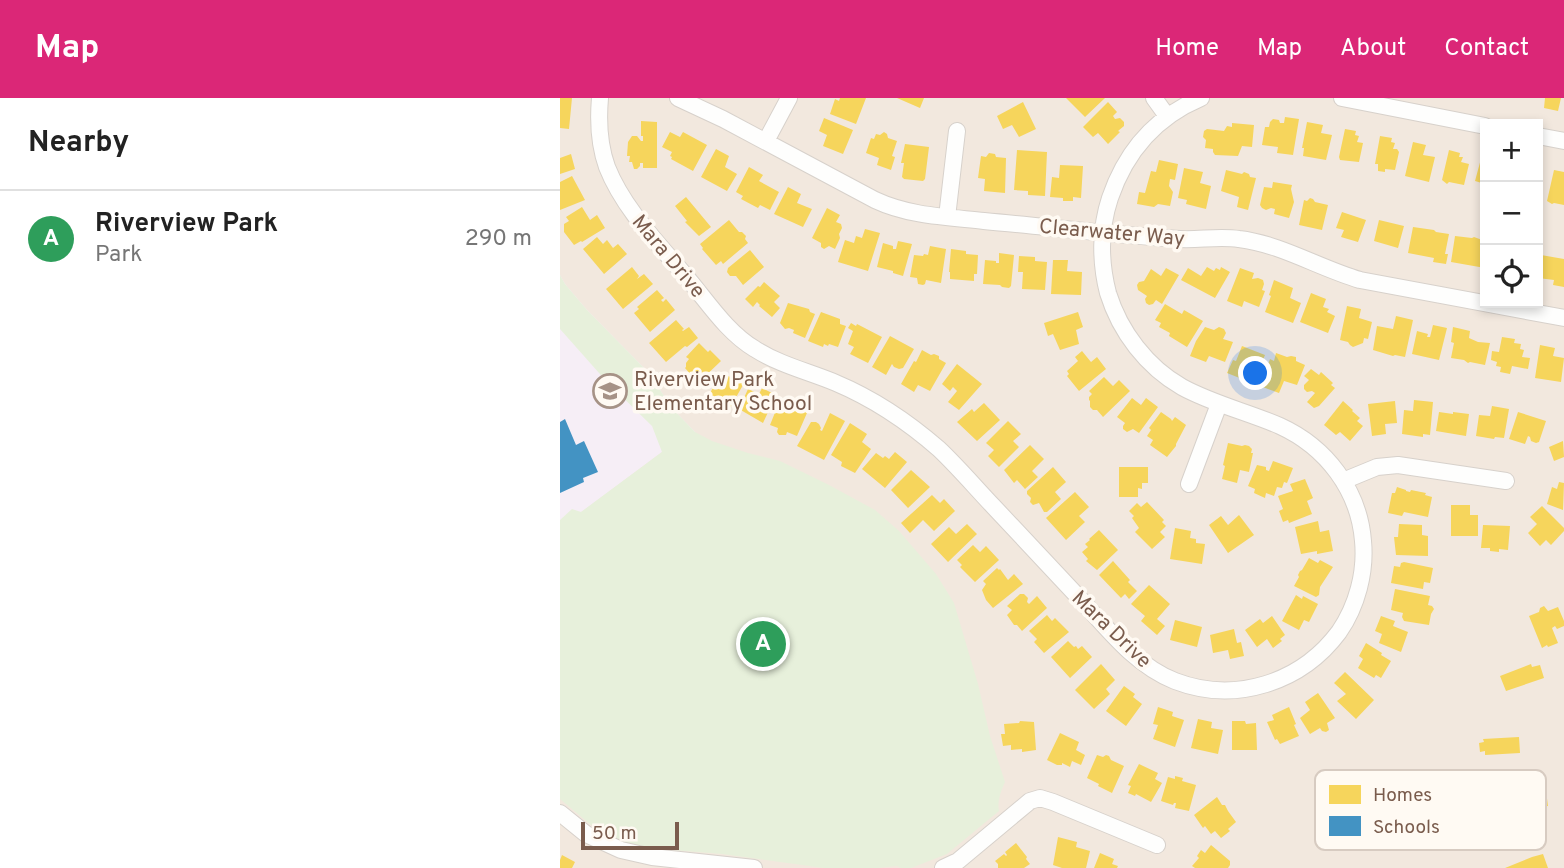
<!DOCTYPE html>
<meta charset="utf-8">
<style>
:root{--surface:#fff;--page:#f6f6f6;--text:#222;--muted:#767676;--line:#e0e0e0;--accent:#db2777}
body{margin:0;font-family:Overpass,sans-serif;background:var(--page);color:var(--text)}
.controls{position:absolute;right:21px;top:21px;display:grid;overflow:hidden;border-radius:0px;box-shadow:0 4px 10px #0003}
.controls button{width:63px;height:63px;display:grid;place-items:center;padding:0;border:0;border-bottom:2px solid var(--line);background:var(--surface);color:var(--text);font:35px sans-serif}
.scale{position:absolute;left:21px;bottom:18px;width:98px;box-sizing:border-box;padding-left:7px;border:4px solid #7a5c4d;border-top:0;font-size:19px;line-height:24px;white-space:nowrap;color:#7a5c4d;-webkit-text-stroke:5px #fffaf3;paint-order:stroke}
.you{position:absolute;left:696px;top:276px;width:24px;height:24px;margin:-18px;border:5px solid #fff;border-radius:50%;background:#1a73e8;box-shadow:0 0 0 10px #1a73e833}
.badge{display:grid;place-items:center;width:46px;height:46px;border-radius:50%;background:var(--accent);color:#fff;font-size:23px;font-weight:700}
.pin{position:absolute;translate:-50% -50%;border:4px solid #fff;box-shadow:0 2px 7px #0006}
.list{margin:0;padding:0;list-style:none}
h2{display:flex;justify-content:space-between;align-items:center;height:91px;margin:0;padding:0 28px;font-size:30px}
h2 small{font-size:23px;font-weight:400;color:var(--muted)}
.list li{display:grid;grid-template-columns:46px 1fr auto;gap:21px;align-items:center;box-sizing:border-box;height:98px;padding:0 28px;border-top:2px solid var(--line)}
.list b{display:block;font-size:26px;white-space:nowrap}
.list p{margin:0;font-size:23px;white-space:nowrap;color:var(--muted)}
.list em{font-size:23px;font-style:normal;color:var(--muted)}
.icon{flex:none;width:38px;height:38px;fill:none;stroke:currentColor;stroke-width:2;stroke-linecap:round;stroke-linejoin:round}
.map{position:relative;flex:none;width:1004px;height:770px;overflow:hidden}
header{display:flex;align-items:center;gap:42px;box-sizing:border-box;height:98px;padding:0 35px;background:var(--accent);color:#fff}
header strong{font-size:33px}
nav{display:flex;gap:38px;margin-inline-start:auto;font-size:24px}
main{display:flex}
aside{flex:1;background:var(--surface)}
.map>svg:first-child{display:block}
</style>
<header>
<strong>Map</strong>
<nav><a>Home</a><a>Map</a><a>About</a><a>Contact</a></nav>
</header>
<main>
<aside>
<h2>Nearby<small></small></h2>
<ul class="list">
<li><span class="badge" style="background:#2e9e5b">A</span><div><b>Riverview Park</b><p>Park</p></div><em>290 m</em></li>
</ul>
</aside>
<div class="map">
<svg width="1004" height="770" viewBox="0 0 1004 770">
<rect width="100%" height="100%" fill="#f9f5f0"/>
<path fill="#f2e8de" fill-rule="evenodd" d="M0 0H1004V770H0ZM925 26H978V205H925Z"/>
<path fill="#f6eef6" d="M0 177 5 186 27 212 90 276 111 309 135 334 102 354 0 430Z"/>
<path fill="#e7f0db" d="M0 177 5 186 27 212 90 276 111 309 135 334 152 343 188 355 220 363 269 387 315 412 339 433 376 476 394 505 418 586 430 638 445 684C441 693 437 703 439 713L387 756 351 770H341L337 768 317 770H264L162 756 75 749 31 727 0 701V422L12 411 21 414 102 354 92 328 47 284 0 231Z"/>
<path fill="#f6d55c" d="M0 0H12L9 31 0 30Z
M280 0H306L296 26 270 16 275 1 279 3Z
M337 0H364L360 10Z
M506 0H545L525 19Z
M985 0H1001L998 13 984 10Z
M463 4 476 31 459 39 452 27 443 31 437 18Z
M548 4 557 14 553 18 555 21 560 20 564 24V28L558 33 560 34 548 46 538 35 533 39 523 29Z
M725 19 739 21 733 57 717 55 718 49 702 47 705 29H709L710 24 713 21 719 22 720 25H724Z
M264 20 293 32 283 56 263 48 267 37 259 33Z
M81 23 97 24V70H83V65H80V68L77 71H74L72 64H69L70 58H67L68 44 72 38H77L81 43H83V38H81Z
M747 24 763 27 761 35 772 37 766 62 743 58 744 50H742Z
M672 25 694 27 692 49 682 48 678 58 655 57 653 54V51L645 50 646 42 643 39 644 33 647 31 664 33 667 28 672 29Z
M785 31 796 33 795 37 799 38 797 44 803 45 799 64 780 62 779 59Z
M110 34 120 39 123 34 147 47 133 73 111 61 112 59 110 58 112 54 102 49Z
M324 34 327 36 328 40 337 43 332 58 335 59 331 72 317 67 319 60 306 55 311 40 314 41 316 36 320 37Z
M820 38 832 40 831 44 835 45 833 51H837L839 54 835 72 825 71V74L818 73V66H815Z
M853 44 866 47 863 57 875 59 869 84 845 78Z
M345 46 369 49 365 81 363 83 344 81 342 79 344 65H341Z
M156 51 169 58 165 69 177 76 167 93 141 79Z
M457 52 487 54 485 98 468 97V93L454 92Z
M889 52 900 55 899 59H903L901 64 909 66 904 87 889 84 887 86 882 82Z
M429 55 435 56 436 59 446 60 445 95 424 93 425 81 418 80 421 58 426 59Z
M11 56 15 71 0 76V60Z
M922 57 925 58V86L915 83Z
M599 62 618 66 615 82 610 81 609 88 613 94 610 108 598 106 594 109 577 106 579 94 585 95 591 73 596 74Z
M500 67 523 68 521 100 513 99V103H503V100L490 99 492 79 499 80Z
M189 69 203 77 199 83 219 94 210 112 200 107 198 110 181 101 183 98 176 94Z
M624 70 643 74 640 85 651 88 646 111 626 106 627 102 618 100Z
M666 72 682 76 684 74 689 76 690 79 696 80 688 112 677 109 679 99 661 93Z
M994 72 1004 74V107L994 105 992 106 987 103Z
M12 78 25 102 0 112V84Z
M713 84 732 87 731 91 734 104 729 120 714 116 715 111 711 110 706 112 702 110 700 107 704 89 712 90Z
M228 89 241 96 237 105 252 111 243 129 214 116Z
M126 99 151 129 139 138 125 124 127 123 115 108Z
M750 100 753 101 755 104 768 107 762 132 739 127 744 102 747 103Z
M22 109 30 122 37 117 45 130 22 144 21 143 14 147 4 134V126L9 123 6 119Z
M267 110 280 117 276 124 281 126 282 130 279 136 280 140 275 151 269 148 264 151 261 149V145L252 140Z
M782 114 806 122 798 144 781 139 784 132 776 130Z
M169 122 179 134H182L186 138 185 141 188 145 163 166 161 163 156 167 142 151 143 150 140 146Z
M819 122 844 128 838 150 814 143Z
M853 129 874 132 876 134 889 136 885 156H888L886 166 873 164 874 160 848 155Z
M305 131 320 135 308 173 278 164 285 142 294 145 296 138 302 140Z
M895 138 912 140 914 139 925 143V170L891 164Z
M37 139 43 146 47 142 53 150 58 146 67 156 44 176 23 151Z
M338 143 352 146 343 178 333 175V173L317 169 323 145 333 148V151H336Z
M370 148 386 151 381 185 366 182 365 186 363 187 358 186 357 180 350 179 354 157 363 158 364 156 368 157Z
M391 151 406 153V156L418 157 417 176H414V183L390 181V174H389Z
M190 152 204 169 183 187 176 178H170L167 174 168 170Z
M439 155 454 157 451 188 449 190 442 189 440 187 423 186 425 162 436 163V165H439Z
M981 157 1004 161V189L993 187 994 182 978 180Z
M459 158 475 159V163L487 164 485 192 462 191 463 174H458Z
M493 162H508L507 173 522 174 521 197 491 196Z
M72 169 79 178 77 181 84 176 93 186 63 211 46 191Z
M647 169 654 173 656 170 660 172 661 169 670 174 655 200 621 182 628 170 641 178Z
M606 170 619 177 602 206 596 202 593 206 589 207 586 205 585 201 587 198 578 192 577 187 579 184 584 183 591 171 601 178Z
M680 170 694 175 692 181 698 180 703 182 704 186 702 192 705 193 699 209 684 203 682 209 667 203Z
M714 182 733 190 730 200 741 205 733 225 705 214 711 198 709 197Z
M204 184 220 198 214 204 220 210 212 219 199 208 200 207 197 204 193 209 185 201 198 188 200 189Z
M97 192 104 200 101 202 103 204 106 201 115 212 90 234 74 215 79 211 77 209Z
M751 195 766 201 763 209 769 211 767 214 775 218 768 235 740 224Z
M228 205 249 211 250 214 255 216 245 240 233 235 234 232 229 230 225 231 220 225Z
M605 206 622 216 624 212 643 223 627 249 609 238 610 235 599 229 601 225 595 222Z
M787 208 801 211 799 220 812 224 808 241 804 240 803 245 793 249 790 247 788 244 780 242Z
M261 214 280 221V226L286 228 278 249 269 246 268 248 264 246 263 249 248 243Z
M518 214 523 229 516 232 519 246 500 252 493 236 488 238 484 225Z
M836 218 853 222 845 259 835 257 833 258 813 252 817 228 833 231Z
M116 222 124 231 122 232 123 233 129 229 138 240 127 249 125 248 106 264 89 245Z
M291 225 296 228 297 226 322 239 308 265 290 256 294 249 288 246 293 233 288 230Z
M873 227 887 230 879 262 852 256 857 233 868 236 867 239H870Z
M645 229 654 232 659 229 664 231 666 235 663 241 673 244 665 264 649 258 646 264 630 258 636 243Z
M893 229 910 233 909 240 918 244 930 245 925 267 910 264 908 265 904 262 891 260 894 245 891 244Z
M330 238 354 251 343 270 339 271 334 269 332 266 326 277 312 269Z
M942 239 955 241 954 245 961 246 960 251 964 252 962 259 970 260 968 271 952 268 950 276 940 274 941 269 936 268 937 264 931 262 932 253 939 254Z
M139 245 148 254 150 252 161 263 138 285 125 270 126 269V265L129 261 126 259Z
M980 247 995 250 993 258 1004 260 1001 284 975 280Z
M682 248 705 257 696 279 687 276 686 278H684L682 281 667 275 673 262 676 263Z
M362 252 371 257 374 256 379 258V261L386 265 370 293 358 287 354 294 341 286 354 263 356 264Z
M522 253 531 264 537 259 546 271 519 293 507 278 509 276 507 273 518 263 515 259Z
M716 255 727 259 731 258 736 259V263L745 267 737 287 724 283 719 295 700 288 710 261 714 263Z
M397 266 422 286 399 312 388 304 397 293 393 289 390 293 382 286Z
M751 271 759 277 761 274 773 285 771 287 775 290 759 308 754 310 747 304 755 295 752 293 747 294 744 291V287L749 282 744 278Z
M176 273 187 280 170 310 149 297 156 284 159 286 165 276 172 280Z
M544 279 553 288 559 282 570 293 543 319 537 312H533L530 309V303L529 302V299L532 296 529 293Z
M202 290 216 297 203 325 179 311 188 291 199 296Z
M572 300 581 307 586 300 598 309 579 335 573 331 567 334 563 331V328L565 325 557 319Z
M235 302 250 308 237 338 227 334 226 337H219L217 334 218 330 210 327 218 307 231 311Z
M854 302 873 304 870 337 863 336V339L842 336 844 312 853 313Z
M783 303 793 312 792 313 800 320 797 323 803 328 790 343 780 334 776 337 764 327Z
M835 303 837 325 825 326 826 336 812 338 808 306Z
M424 305 440 322 417 343 397 324 412 311 414 314Z
M932 308 949 311 944 340 935 339 934 341 916 338 919 317 930 318Z
M601 314 611 321 612 323 615 319 626 327 616 346V348L607 359 590 347 593 342 587 338 591 332 589 330Z
M879 314 893 316V314L909 316 906 338 876 333Z
M958 314 986 323 979 344 976 345 971 343 970 339 968 338 965 346 949 341Z
M270 315 285 323 264 362 237 348 251 324H256L259 326 261 330 260 332 262 333Z
M448 323 461 336 453 343 459 349 439 369 428 358 434 352 426 345Z
M290 325 307 336 302 344 311 351 295 375 281 368 282 364 271 357Z
M1003 343 1004 359 994 363 989 349Z
M668 345 682 348 685 347 689 348 692 351 691 355H693L689 374 680 372 677 385 662 381 665 368 663 367Z
M470 347 484 361 472 373 478 379 465 391 457 382 454 385 444 372Z
M335 354 347 364 325 390 302 371 316 355 323 360 325 358 329 361Z
M713 363 733 370 727 385 724 384 722 390 717 389 714 398 706 395 705 400 694 395 695 391 688 388 697 367 706 369V372L709 373Z
M493 369 506 384 495 394 501 401 487 414H484L479 405 473 407 470 404 471 400 467 396V393Z
M559 369H588V385H582V391L578 390V399H559Z
M351 372 370 389 348 410 331 392Z
M745 381 753 400 747 403 752 416 729 425 728 422 723 424 719 413 723 411 718 398 733 393 730 386Z
M999 384 1004 385 1003 412 987 406 992 389 997 391Z
M837 389 846 392V393L850 394 851 392 866 395 865 397 872 399 868 419 844 414 842 418 828 415 832 395H835Z
M515 394 529 409 519 418 525 424 506 442 486 420Z
M372 397 380 405 384 401 395 413 374 433 363 422 350 435 341 425Z
M587 404 604 422 602 424 606 428 600 434 605 439 592 451 575 434 579 430 572 420 574 418 569 413 577 405 581 409Z
M891 407H910V417H918V438H891Z
M982 408 1004 430V433L991 447 986 442 980 448 968 435 977 426 970 419Z
M679 417 694 437 668 455 649 427 661 418 668 427Z
M758 423 760 434 769 432 773 453 757 456V453L741 456 735 429Z
M407 426 417 436 388 464 371 446 389 429 396 436Z
M839 426 862 427V437L868 438V458L836 457 834 439H838Z
M923 427 950 428 948 452 939 451V454L930 453V450H921Z
M615 430 631 433 630 440 636 441V445L645 446 642 466 610 461Z
M539 432 558 452 537 472 526 463 528 461 522 454 528 449 525 446 530 442 529 441Z
M413 447 420 454 426 448 439 462 415 484 400 469 402 467 397 462Z
M749 460 758 465 760 462 773 469 760 489 759 497 756 499 734 488 739 479 738 477 740 473 742 472Z
M553 463 570 482 568 484 577 493 569 501 565 496 561 500 539 477Z
M844 464 873 470 870 485 864 484 863 491 831 485 834 468 840 469 841 465Z
M437 470 439 472 440 471 448 482 454 476 463 486 433 510 426 502 422 492 426 486 423 483Z
M589 487 610 506 597 521 605 528 597 537 581 523 585 518 571 506Z
M835 491 870 498 868 507 872 508 874 511 871 516 869 527 844 523 842 519 843 515 831 512Z
M460 496H464L468 500 467 504 469 506 477 498 487 510 462 533 457 527H454L447 517 452 512 447 508Z
M736 497 742 501 743 498 758 506 749 524 744 522 739 532 722 523Z
M984 508 988 513 998 509 1004 523V528L997 531 995 528 992 530 998 545 988 549 987 547 982 550 969 518 979 514 980 510Z
M487 517 492 523 495 520 509 534 484 555 474 544 477 541 469 533Z
M712 518 725 537 720 541 722 543 713 550 707 541 697 549 685 532 700 521 703 525Z
M821 518 835 523 833 528 848 534 841 554 819 545 822 536 815 533Z
M615 522 642 529 637 549 610 542Z
M674 531 677 545 681 544 684 558 670 561 668 552 653 555 650 537Z
M508 543 514 549 516 548 518 551 522 548 532 559 510 580 491 559Z
M806 545 822 555 821 557 831 563 821 580 816 577 814 580 798 570 803 561 799 558Z
M541 566 555 582 546 591 550 596 534 611 515 592Z
M971 566 972 569 980 567 984 580 946 593 940 578Z
M785 574 814 602 796 621 777 603 786 596 774 585Z
M564 588 575 596 573 599 582 606 566 628 546 613Z
M758 595 775 620 767 625 769 632 766 634 762 633 760 630 750 636 740 620 750 612 745 604Z
M598 609 613 614 612 618 624 622 615 649 593 641 598 627 593 626Z
M729 609 736 626 734 627 739 638 720 646 717 641 715 642 707 624 714 622 712 617Z
M638 621 652 624 651 630 663 632 658 656 631 650Z
M460 623 474 624 476 652 462 654V651L451 652V647L443 648 441 636H445L444 626 459 625Z
M672 623H685L686 626 696 625 697 652H672Z
M500 635 519 644 516 652 525 657 521 667 512 663 510 669 502 665V667H497L487 662Z
M959 639 960 655 925 657V653L920 654 919 645 924 644 923 641Z
M537 657 543 659 546 657 549 658 551 662 564 668 552 695 538 688 539 686 527 680Z
M579 666 598 675 595 681 602 685 591 704 576 696 575 698 568 695 571 688 568 687Z
M963 672 967 691 960 692 961 697 986 693 988 708 967 711 966 708 946 711 940 676Z
M615 678 623 680 622 683 636 687 629 713 615 710 616 705H614L613 707 601 703 608 679 615 681Z
M657 699 662 707H665L668 713 676 724 668 731 670 733 661 740 655 733 651 736 645 728 643 730 634 717Z
M498 739 517 744 516 749 530 753 526 770H502L493 767Z
M456 745 467 759 466 761 470 766 464 770H438V766L435 763 444 756 446 758 447 757 445 754Z
M651 747 670 763V767L668 770H635L632 768 639 760 637 758 641 752 645 755Z
M540 755 554 761 552 766 558 768 557 770H534Z
M983 756 988 770H945L972 759Z
M2 757 15 764 12 770H0V762Z"/>
<path fill="#4393c3" d="M5 321 16 347 24 343 38 374 23 380 24 384 0 395V324Z"/>
<g fill="none" stroke-linecap="round" stroke-linejoin="round">
<g stroke="#d7d1cb" stroke-width="18">
<path id="minor" d="M40 0C38 23 39 47 47 69 64 112 100 147 129 182 149 206 168 235 195 251 220 267 250 274 276 285 314 301 348 324 379 351 398 369 415 389 433 408 463 440 493 472 523 504 550 534 577 568 615 583 675 606 741 585 779 534 797 508 806 474 803 443 799 392 766 349 720 328 688 314 653 306 622 289 587 269 560 234 548 195 540 164 540 130 550 100 566 53 596 19 641 0
M118 0 163 21 315 102C349 118 387 119 424 123 490 129 555 137 620 141 640 142 659 138 679 141 721 146 759 170 800 182L1004 220
M594 0 607 18
M782 0 925 28
M978 38 1004 43
M206 43 229 0
M387 119 397 33
M783 383 817 369 838 367 946 383
M629 386 659 306
M0 715 26 736 61 752 92 759 194 770
M383 770 398 763 470 703 480 700 493 704 597 747"/>
</g>
<use href="#minor" stroke="#fefefd" stroke-width="16"/>
</g>
<defs>
<g id="school-ring" transform="scale(1.75)"><circle r="9.5" fill="#fffaf3" stroke="#a69286" stroke-width="1.5"/><path d="M0-5L7-2L0 1L-7-2ZM-4 1L0 2.5L4 1V4Q0 6-4 4Z" fill="#a69286"/></g>
</defs>
<g fill-rule="evenodd">
<use href="#school-ring" x="50" y="293"/>
</g>
<g text-anchor="middle" stroke-width="7" stroke-linejoin="round" paint-order="stroke">
<g font-size="21" fill="#7a5c4d" stroke="#fffaf3">
<text transform="translate(552 134) rotate(5)" y="7">Clearwater Way</text>
<text transform="translate(109 158) rotate(50)" y="7">Mara Drive</text>
<text transform="translate(552 531) rotate(44)" y="7">Mara Drive</text>
</g>
<g font-size="21" fill="#7a5c4d" stroke="#fffaf3" text-anchor="start">
<text x="74" y="288">Riverview Park<tspan x="74" dy="24">Elementary School</tspan></text>
</g>
</g>
<rect x="755" y="672" width="231" height="80" rx="10" fill="#fffaf3" stroke="#d7cbc1" stroke-width="2"/>
<rect x="769" y="687" width="32" height="19" fill="#f6d55c"/>
<rect x="769" y="718" width="32" height="20" fill="#4393c3"/>
<g font-size="19" fill="#7a5c4d">
<text x="813" y="703">Homes</text>
<text x="813" y="735">Schools</text>
</g>
</svg>
<div class="controls">
<button>+</button>
<button>−</button>
<button><svg class="icon" aria-label="locate" viewBox="0 0 24 24"><circle cx="12" cy="12" r="6"/><path d="M12 2v4M12 18v4M2 12h4M18 12h4"/></svg></button>
</div>
<div class="scale">50 m</div>
<div class="you"></div>
<div class="pin badge" style="left:203px;top:546px;background:#2e9e5b">A</div>
</div>
</main>
